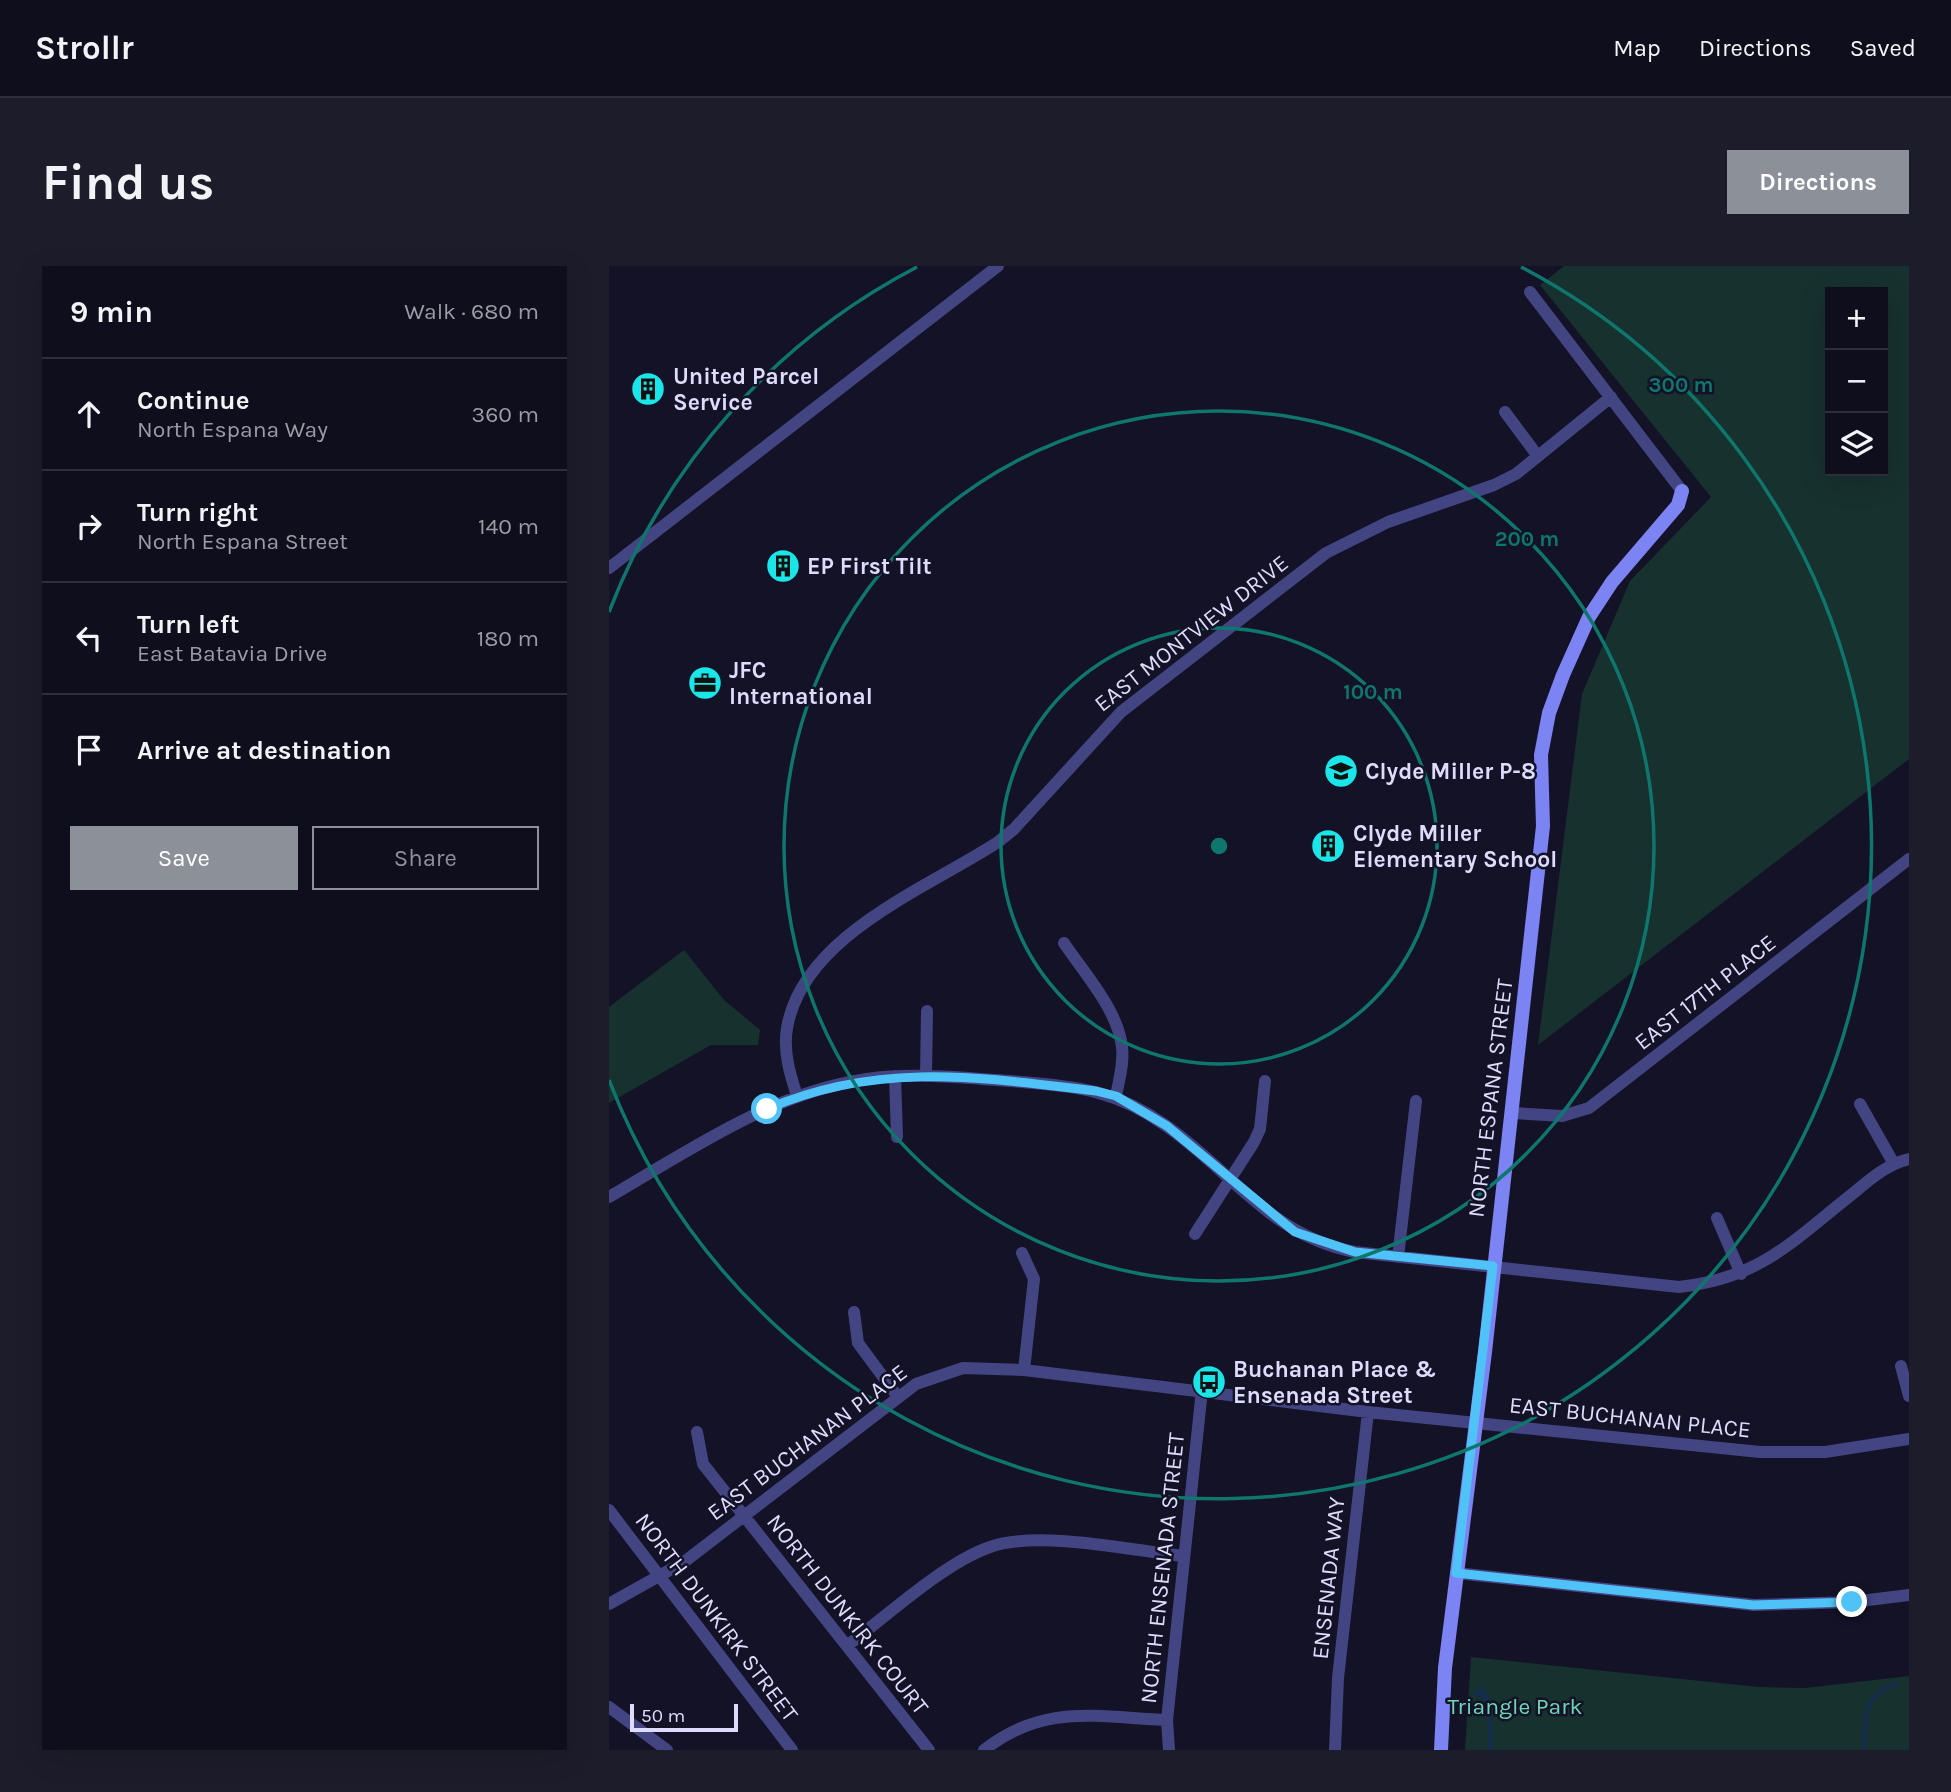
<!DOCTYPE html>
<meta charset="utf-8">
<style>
:root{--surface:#0f0e1d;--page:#1d1c2a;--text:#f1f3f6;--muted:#9b9ca4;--line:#2f2e3b;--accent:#8c9099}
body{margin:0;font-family:Karla,sans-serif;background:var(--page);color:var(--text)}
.controls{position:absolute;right:21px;top:21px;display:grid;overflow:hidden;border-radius:0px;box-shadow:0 7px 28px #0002}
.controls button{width:63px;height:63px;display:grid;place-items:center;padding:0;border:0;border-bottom:2px solid var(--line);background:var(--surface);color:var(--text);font:35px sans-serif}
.scale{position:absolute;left:21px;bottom:18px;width:108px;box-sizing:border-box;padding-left:7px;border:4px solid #dddcfc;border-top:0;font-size:19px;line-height:24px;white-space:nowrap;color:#dddcfc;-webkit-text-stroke:5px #141227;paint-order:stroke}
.stop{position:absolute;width:21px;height:21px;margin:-16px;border:5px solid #4fc3f7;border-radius:50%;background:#fff}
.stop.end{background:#4fc3f7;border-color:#fff;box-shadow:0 2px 7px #0008}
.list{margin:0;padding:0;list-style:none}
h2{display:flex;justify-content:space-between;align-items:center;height:91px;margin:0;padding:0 28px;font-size:30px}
h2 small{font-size:23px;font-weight:400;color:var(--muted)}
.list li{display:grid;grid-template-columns:46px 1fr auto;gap:21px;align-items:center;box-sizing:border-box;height:112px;padding:0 28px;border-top:2px solid var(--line)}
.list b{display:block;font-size:26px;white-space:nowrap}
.list p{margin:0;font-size:23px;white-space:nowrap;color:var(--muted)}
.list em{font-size:23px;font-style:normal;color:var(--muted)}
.actions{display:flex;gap:14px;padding:21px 28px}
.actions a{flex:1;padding:16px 0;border:2px solid var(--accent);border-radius:0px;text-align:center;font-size:24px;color:var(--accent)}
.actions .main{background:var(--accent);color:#fff}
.icon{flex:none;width:38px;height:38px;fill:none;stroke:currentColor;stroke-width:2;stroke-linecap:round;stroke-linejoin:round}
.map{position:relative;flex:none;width:1300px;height:1484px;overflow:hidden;border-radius:0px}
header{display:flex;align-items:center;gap:42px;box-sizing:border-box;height:98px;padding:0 35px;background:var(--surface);border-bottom:2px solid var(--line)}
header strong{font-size:33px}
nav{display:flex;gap:38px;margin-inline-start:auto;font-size:24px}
.intro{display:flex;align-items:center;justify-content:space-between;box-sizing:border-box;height:168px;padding:0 42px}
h1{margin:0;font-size:49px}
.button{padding:18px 32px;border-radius:0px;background:var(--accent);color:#fff;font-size:24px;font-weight:700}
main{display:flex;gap:42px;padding:0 42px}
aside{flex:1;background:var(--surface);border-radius:0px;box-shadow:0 7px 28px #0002}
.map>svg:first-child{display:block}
</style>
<header>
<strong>Strollr</strong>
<nav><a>Map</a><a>Directions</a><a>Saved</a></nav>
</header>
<div class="intro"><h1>Find us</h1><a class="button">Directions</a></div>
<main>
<aside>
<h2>9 min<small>Walk · 680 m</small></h2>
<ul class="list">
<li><svg class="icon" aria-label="ahead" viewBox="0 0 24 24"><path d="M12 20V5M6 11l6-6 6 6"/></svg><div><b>Continue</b><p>North Espana Way</p></div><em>360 m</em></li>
<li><svg class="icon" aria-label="right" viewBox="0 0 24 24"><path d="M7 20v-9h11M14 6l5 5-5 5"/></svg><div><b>Turn right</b><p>North Espana Street</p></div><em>140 m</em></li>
<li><svg class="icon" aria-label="left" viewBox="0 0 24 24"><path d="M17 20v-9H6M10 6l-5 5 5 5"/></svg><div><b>Turn left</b><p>East Batavia Drive</p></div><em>180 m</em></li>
<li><svg class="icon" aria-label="arrive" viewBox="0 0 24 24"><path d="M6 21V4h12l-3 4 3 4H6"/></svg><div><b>Arrive at destination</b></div></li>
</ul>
<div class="actions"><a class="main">Save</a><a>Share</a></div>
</aside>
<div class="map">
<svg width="1300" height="1484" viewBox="0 0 1300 1484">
<rect width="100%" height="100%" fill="#141227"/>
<path fill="#16312e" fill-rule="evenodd" d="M955 0H1300V493L929 779 973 428 1021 315 1102 231 931 19ZM1221 26H1274V205H1221Z
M75 684 115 734 151 764 149 779H102L0 837V741Z
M862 1391 1150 1421 1196 1422 1300 1410V1484H856Z"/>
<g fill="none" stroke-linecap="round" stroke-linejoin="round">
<path stroke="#142d4a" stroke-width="4.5" d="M871 1422 880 1434 882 1484
M866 1426 878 1434
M1255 1484C1257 1450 1252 1431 1288 1417"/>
<path stroke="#424582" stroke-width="12" d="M921 26 1073 225
M896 146 928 189
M0 302 389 0
M455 677C475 707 509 744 513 781 515 798 510 814 507 830
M286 810 288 871
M317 810 318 745
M188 830C181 808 174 786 178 762 194 669 319 622 389 576L405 563 512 446 717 287 779 256 885 219 907 208 1002 131
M1251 838 1285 898
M903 847 953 850 980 842 1300 593
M0 931C81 884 164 826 258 813 305 806 354 812 401 815 464 821 502 821 556 859 623 905 661 970 746 986L1070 1021C1149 1012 1178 980 1237 933 1256 918 1276 898 1300 893
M1108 952 1132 1008
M586 968 645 876 651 863 656 815
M413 987 425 1013 415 1104
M789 991 807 835
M245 1046 249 1077 289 1131
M1292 1100 1300 1130
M88 1166 94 1198 320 1484
M0 1244 183 1484
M847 1307 1145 1339 1243 1336 1300 1329
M0 1338 75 1296 307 1118 354 1102 415 1104 759 1146 1151 1186H1216L1300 1173
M239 1379C279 1349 335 1297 381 1281 430 1264 520 1284 574 1290
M0 1441 58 1484
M375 1484C435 1437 487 1451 558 1454
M560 1484 558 1454 593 1124
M726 1484 729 1412 759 1146"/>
<path stroke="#7c83f3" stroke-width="14" d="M832 1484 836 1402 876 1086 934 560 932 489 940 447 954 409 980 351 1003 316 1069 239 1073 225"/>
</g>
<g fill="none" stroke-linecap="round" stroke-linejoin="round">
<path stroke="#4fc3f7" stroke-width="9" d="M158 843C270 795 370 811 487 825L507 830 558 860 686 966 746 986 884 1000 847 1307 1144 1339 1243 1336"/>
</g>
<g fill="none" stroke="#0f766e" stroke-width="3.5">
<circle cx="610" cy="580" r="218"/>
<circle cx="610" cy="580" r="435"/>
<path d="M0 346A653 653 0 0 1 308 1M912 1A653 653 0 1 1 0 814"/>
</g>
<defs>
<g id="building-disc" transform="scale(1.75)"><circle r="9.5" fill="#1ae6ea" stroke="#141227"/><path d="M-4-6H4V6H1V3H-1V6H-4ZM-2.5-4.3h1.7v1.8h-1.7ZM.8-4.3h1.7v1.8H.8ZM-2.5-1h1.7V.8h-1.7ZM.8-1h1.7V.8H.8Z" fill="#111"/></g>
<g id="office-disc" transform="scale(1.75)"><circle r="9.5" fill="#1ae6ea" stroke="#141227"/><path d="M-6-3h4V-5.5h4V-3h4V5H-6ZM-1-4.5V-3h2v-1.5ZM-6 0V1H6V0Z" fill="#111"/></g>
<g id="school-disc" transform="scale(1.75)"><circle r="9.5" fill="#1ae6ea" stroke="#141227"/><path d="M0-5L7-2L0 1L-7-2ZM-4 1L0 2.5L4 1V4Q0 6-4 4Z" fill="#111"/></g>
<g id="bus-disc" transform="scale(1.75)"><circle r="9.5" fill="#1ae6ea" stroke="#141227"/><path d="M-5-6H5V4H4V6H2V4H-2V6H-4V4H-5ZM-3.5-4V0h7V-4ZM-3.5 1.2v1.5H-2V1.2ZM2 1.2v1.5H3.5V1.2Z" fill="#111"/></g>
</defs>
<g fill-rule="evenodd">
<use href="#building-disc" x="39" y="123"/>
<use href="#building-disc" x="174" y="300"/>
<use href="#office-disc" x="96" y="417"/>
<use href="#school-disc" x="732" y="505"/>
<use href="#building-disc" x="719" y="580"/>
<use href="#bus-disc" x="600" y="1116"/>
</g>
<g text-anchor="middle" stroke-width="5" stroke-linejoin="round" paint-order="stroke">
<g font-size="23" font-weight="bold" fill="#dddcfc" stroke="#141227" text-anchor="start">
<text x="64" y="118">United Parcel<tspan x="64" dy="26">Service</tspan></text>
<text x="198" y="308">EP First Tilt</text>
<text x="120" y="412">JFC<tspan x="120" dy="26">International</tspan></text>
<text x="756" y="513">Clyde Miller P-8</text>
<text x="744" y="575">Clyde Miller<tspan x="744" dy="26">Elementary School</tspan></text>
<text x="624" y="1111">Buchanan Place &amp;<tspan x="624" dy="26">Ensenada Street</tspan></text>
</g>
<g font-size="23" fill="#dddcfc" stroke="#141227">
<text transform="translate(582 367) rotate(-38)" y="8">EAST MONTVIEW DRIVE</text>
<text transform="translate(1096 726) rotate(-38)" y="8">EAST 17TH PLACE</text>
<text transform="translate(881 832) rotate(-83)" y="8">NORTH ESPANA STREET</text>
<text transform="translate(1021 1151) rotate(6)" y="8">EAST BUCHANAN PLACE</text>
<text transform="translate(198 1176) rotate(-37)" y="8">EAST BUCHANAN PLACE</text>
<text transform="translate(553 1302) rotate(-84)" y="8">NORTH ENSENADA STREET</text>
<text transform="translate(719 1312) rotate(-84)" y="8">ENSENADA WAY</text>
<text transform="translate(239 1348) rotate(52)" y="8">NORTH DUNKIRK COURT</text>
<text transform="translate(108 1351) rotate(53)" y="8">NORTH DUNKIRK STREET</text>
</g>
<g font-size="23" fill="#6ed6b4" stroke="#141227">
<text x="906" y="1448">Triangle Park</text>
</g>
</g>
<circle cx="610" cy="580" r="10" fill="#0f766e" stroke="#141227" stroke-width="3.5"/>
<g font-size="21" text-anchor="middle" font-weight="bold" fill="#0f766e" stroke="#141227" stroke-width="5" stroke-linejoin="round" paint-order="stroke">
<text x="1072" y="126">300 m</text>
<text x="918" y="280">200 m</text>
<text x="764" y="433">100 m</text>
</g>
</svg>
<div class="controls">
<button>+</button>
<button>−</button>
<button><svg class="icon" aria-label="layers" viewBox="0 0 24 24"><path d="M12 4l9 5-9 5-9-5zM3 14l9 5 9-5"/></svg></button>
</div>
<div class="scale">50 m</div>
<div class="stop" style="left:158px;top:843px"></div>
<div class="stop end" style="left:1243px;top:1336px"></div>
</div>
</main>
